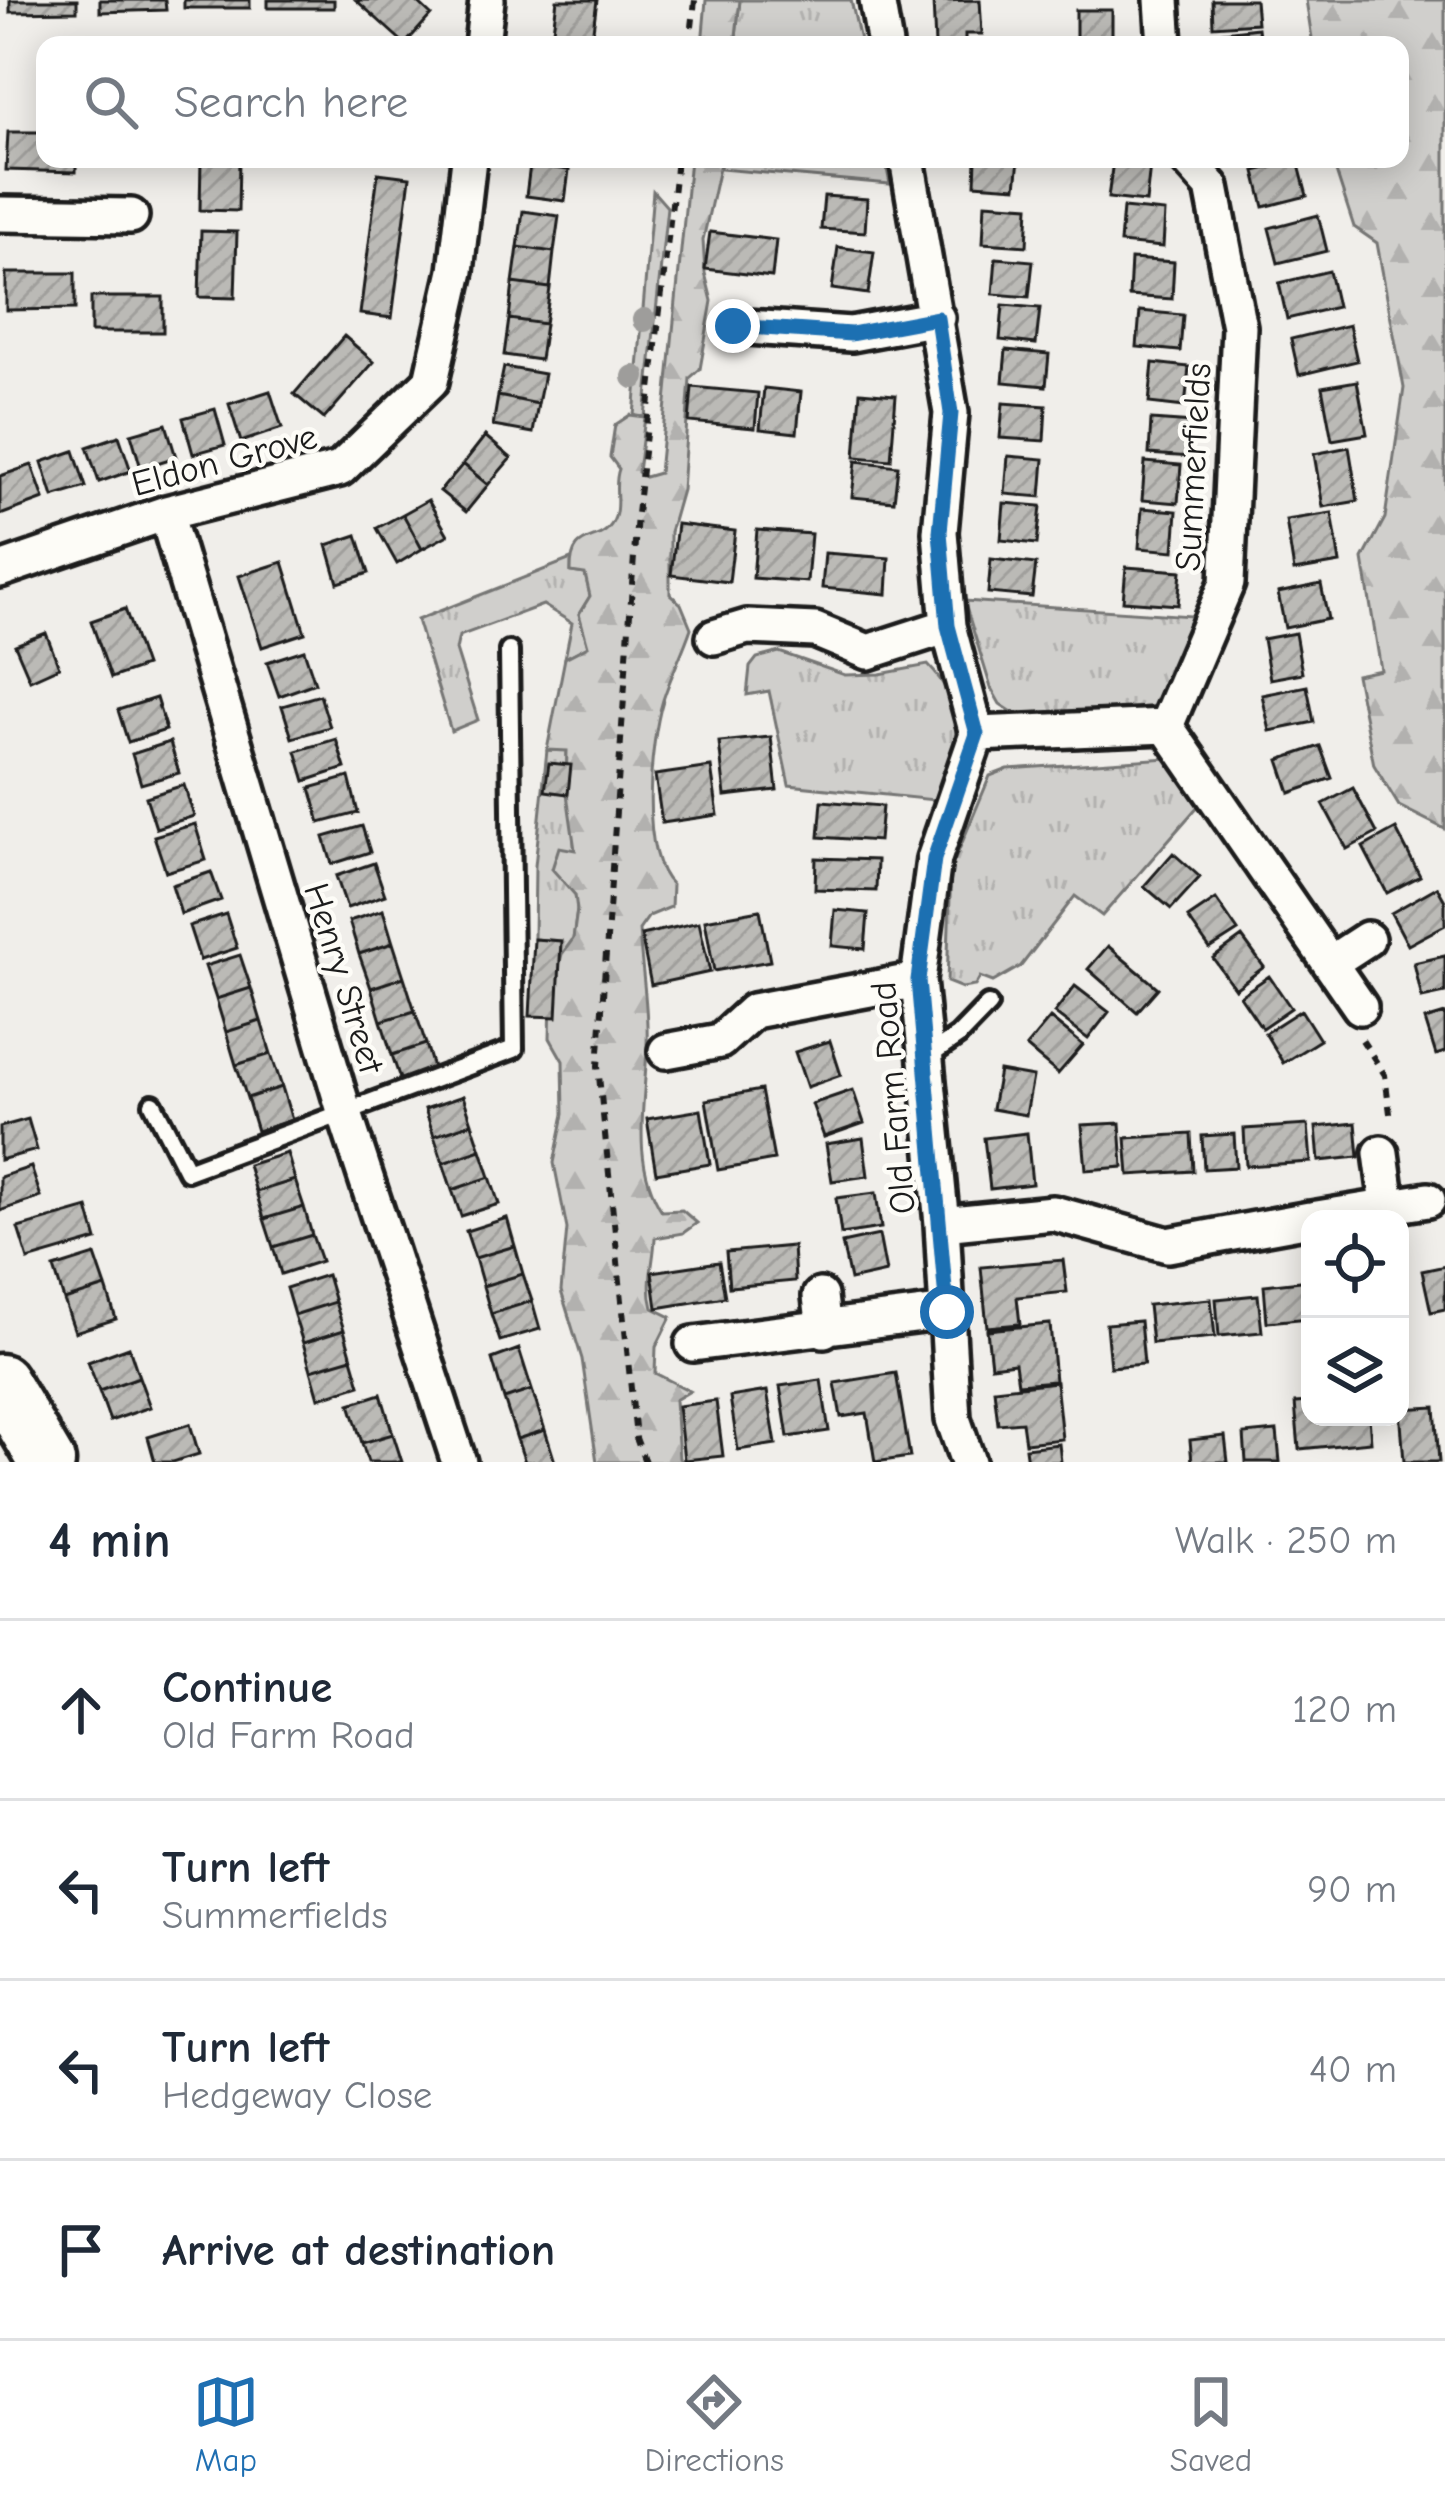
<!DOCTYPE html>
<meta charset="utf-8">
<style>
:root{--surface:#fff;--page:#f6f6f7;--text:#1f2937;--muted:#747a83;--line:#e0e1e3;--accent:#1f6fb2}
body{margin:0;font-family:"Comic Neue",sans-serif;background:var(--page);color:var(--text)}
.controls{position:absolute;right:36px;bottom:36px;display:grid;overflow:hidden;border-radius:24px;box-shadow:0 6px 30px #0003}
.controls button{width:108px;height:108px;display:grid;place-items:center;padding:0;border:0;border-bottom:3px solid var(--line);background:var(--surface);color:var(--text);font:60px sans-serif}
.stop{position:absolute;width:36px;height:36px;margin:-27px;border:9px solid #1f6fb2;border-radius:50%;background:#fff}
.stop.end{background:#1f6fb2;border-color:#fff;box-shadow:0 3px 12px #0008}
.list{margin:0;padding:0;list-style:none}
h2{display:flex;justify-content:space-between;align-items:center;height:156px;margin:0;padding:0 48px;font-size:51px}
h2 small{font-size:39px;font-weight:400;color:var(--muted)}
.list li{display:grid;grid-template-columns:78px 1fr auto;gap:36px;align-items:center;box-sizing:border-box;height:180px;padding:0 48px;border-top:3px solid var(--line)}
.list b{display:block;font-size:45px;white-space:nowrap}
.list p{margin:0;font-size:39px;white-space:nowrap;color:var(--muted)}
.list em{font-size:39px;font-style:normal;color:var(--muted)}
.icon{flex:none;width:66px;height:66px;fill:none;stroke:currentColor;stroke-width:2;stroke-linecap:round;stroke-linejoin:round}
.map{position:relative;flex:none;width:1445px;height:1462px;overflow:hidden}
.search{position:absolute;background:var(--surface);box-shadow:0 6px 30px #0003;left:36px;right:36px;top:36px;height:132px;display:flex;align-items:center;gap:30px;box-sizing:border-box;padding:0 42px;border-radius:24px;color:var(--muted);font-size:45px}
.sheet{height:876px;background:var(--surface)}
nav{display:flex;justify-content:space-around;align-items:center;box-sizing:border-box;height:168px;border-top:3px solid var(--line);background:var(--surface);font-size:33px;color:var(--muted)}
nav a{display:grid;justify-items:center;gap:6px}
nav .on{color:var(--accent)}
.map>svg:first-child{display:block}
</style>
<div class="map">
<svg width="1445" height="1462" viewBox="0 0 1445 1462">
<defs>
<pattern id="grass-tufts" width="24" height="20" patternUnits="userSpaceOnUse" patternTransform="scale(3)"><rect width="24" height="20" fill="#d0cfcc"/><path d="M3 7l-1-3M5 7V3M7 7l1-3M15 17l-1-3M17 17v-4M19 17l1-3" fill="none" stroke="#b2b1af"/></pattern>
<pattern id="forest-firs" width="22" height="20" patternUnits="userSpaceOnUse" patternTransform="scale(3)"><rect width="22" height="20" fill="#d0cfcc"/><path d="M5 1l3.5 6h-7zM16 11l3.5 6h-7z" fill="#b2b1af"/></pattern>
<pattern id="building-hatch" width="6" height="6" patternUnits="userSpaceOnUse" patternTransform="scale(3)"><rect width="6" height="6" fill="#bbbab6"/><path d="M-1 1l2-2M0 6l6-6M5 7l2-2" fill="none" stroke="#a09f9c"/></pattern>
</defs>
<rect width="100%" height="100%" fill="#f0eeea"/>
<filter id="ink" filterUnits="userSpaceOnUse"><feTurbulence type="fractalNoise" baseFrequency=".00833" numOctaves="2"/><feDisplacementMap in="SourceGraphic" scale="24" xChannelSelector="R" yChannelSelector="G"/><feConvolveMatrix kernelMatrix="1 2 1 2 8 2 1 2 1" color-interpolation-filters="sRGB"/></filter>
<g filter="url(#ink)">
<path fill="url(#grass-tufts)" stroke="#767674" stroke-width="3" d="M740 0H851L861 45H735Z
M721 159H885L890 184 720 169Z
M653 191 667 207 645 417 634 416Z
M571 559V572L585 574 590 596 579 614 588 646 565 658 572 623 543 605 459 636 456 650 478 720 451 731 417 620Z
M964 601 1193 616 1157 706 1023 719 1000 704 991 688Z
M779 652 845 675 880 674 928 665C971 709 957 751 934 800L789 785 769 691 747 695 750 667 757 658Z
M547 750H567L566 787 573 819 577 910 573 939 560 962V941L534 939 535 866Z
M1168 758 1199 805 1102 916 1075 896 1021 966 993 982 980 977 975 986 962 988 947 982 951 869 990 776 1008 769Z"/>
<path fill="url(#forest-firs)" stroke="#767674" stroke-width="3" d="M706 0H740L735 45H702Z
M1306 0H1445V829L1399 806 1374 765 1356 675 1381 670 1363 559 1385 518 1404 388 1377 243 1354 227 1332 159H1400V45H1313Z
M690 159H721L703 240 705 273 712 301 700 369 690 378 682 490 670 532V594L681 604 691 628C683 652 671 675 663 700 650 743 639 853 672 885L671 907 649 916 639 930C641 962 646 993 647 1025 650 1086 626 1155 662 1211L682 1210 697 1223 683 1233 655 1238C654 1264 646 1282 653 1308L671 1317 656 1347 655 1373 690 1391 675 1400 679 1458 683 1462H597L582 1359 561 1291 567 1229 554 1163 564 1114 563 1061 550 1038 551 998 562 954 573 939 577 910 575 895 552 869 559 847 575 850 566 787 567 751 547 750 565 658 588 646 579 614 590 596 585 574 571 572C570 525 604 549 615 517 620 502 613 485 619 469L610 457 615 425 630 415 645 417 638 472 645 477 659 473Z"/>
<path fill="url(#building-hatch)" stroke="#1c1c1c" stroke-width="3" d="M10 0H77V11L10 12Z
M100 0H165L166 10 100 12Z
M184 0H250V8H184Z
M268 0H334V8H268Z
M356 0H415L431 15 405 44Z
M557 0H597L591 45H551Z
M980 0 982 34H965V45H935L933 1Z
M1212 0H1255L1257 23 1213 26Z
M1076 10H1112V45H1076Z
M1258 28 1260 45H1224L1223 32Z
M8 132H45V159H76V172L6 170Z
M201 159H239L238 211 200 210Z
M976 159H1019L1016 187 975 184Z
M1113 161 1150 165 1146 202 1108 198Z
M1298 161 1307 196 1264 207 1255 171Z
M530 165 569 170 565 201 526 196Z
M378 173 410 177 392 318 360 314Z
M824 196 867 199 865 232 821 229Z
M985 203 1029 206 1027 246 983 243Z
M1123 208 1165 212 1163 247 1120 243Z
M523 211 559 216 554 252 518 247Z
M1318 215 1327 251 1278 263 1269 228Z
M201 231 237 232 235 298 199 297Z
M710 232 776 240 772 277 705 269Z
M518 247 554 252 550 288 513 283Z
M838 247 874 252 868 294 832 289Z
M996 258 1033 261 1029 297 993 294Z
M1131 259 1174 262 1172 299 1129 296Z
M1329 271 1337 307 1287 319 1279 283Z
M6 273H75V309L6 310Z
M513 283 550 288 545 324 509 319Z
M91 297H163V332H91Z
M1003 305 1040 308 1036 344 1000 340Z
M1140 311 1183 315 1180 351 1137 347Z
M509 319 545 324 540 360 504 355Z
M1349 325 1357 361 1299 375 1291 339Z
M344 336 374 362 324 419 294 394Z
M1006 350 1049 354 1046 386 1003 382Z
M1153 363 1189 367 1185 407 1149 403Z
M504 367 544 374 538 404 498 396Z
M1357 381 1367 434 1332 440 1322 387Z
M692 387 758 393 755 428 689 422Z
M764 388 801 392 797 433 760 429Z
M270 391 282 428 241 442 229 404Z
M860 392 896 395 891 460 855 457Z
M498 396 538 404 533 433 493 426Z
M1003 403 1046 406 1044 441 1000 438Z
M215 409 225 445 193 454 183 418Z
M1151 420 1193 423 1191 457 1149 454Z
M166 424 176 457 141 468 131 434Z
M119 436 131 471 99 482 87 447Z
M485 436 511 458 488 485 463 464Z
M1349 447 1358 501 1323 507 1314 454Z
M74 451 86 487 53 497 42 462Z
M1008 456 1044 459 1041 497 1005 494Z
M856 461 898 466 894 501 852 497Z
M1145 462 1181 465 1178 503 1142 500Z
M463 464 488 485 466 512 440 491Z
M32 465 44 499 0 515V476Z
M428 500 448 535 422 549 403 514Z
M1004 503 1041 506 1037 544 1001 540Z
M1142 508 1177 511 1174 551 1139 548Z
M1332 513 1340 563 1294 571 1286 520Z
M403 514 422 549 397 564 377 528Z
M677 524 735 531 729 582 671 575Z
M757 530 811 534 807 582 753 578Z
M357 535 369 573 338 583 327 545Z
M825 553 889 558 887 594 822 588Z
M991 559 1036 564 1032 597 988 593Z
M283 562 305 633 262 647 239 576Z
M1126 567 1181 571 1178 605 1123 601Z
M1321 584 1328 619 1285 628 1278 593Z
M125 609 145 666 111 678 91 621Z
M46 633 59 667 30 680 15 645Z
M1295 633 1302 673 1270 679 1263 639Z
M304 650 315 683 279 696 267 662Z
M1307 686 1314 722 1270 731 1262 695Z
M320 695 330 727 292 738 282 706Z
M156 698 166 730 128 742 118 710Z
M771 737 777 790 725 796 719 742Z
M336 739 345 768 305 781 296 751Z
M170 742 179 773 141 784 132 754Z
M1320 746 1332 778 1290 793 1279 760Z
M549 763 571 765 568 794 545 791Z
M711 767 718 815 662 823 655 775Z
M349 777 358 813 320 823 310 788Z
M184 785 194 816 156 828 146 797Z
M1353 788 1377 833 1347 849 1323 804Z
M822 801 882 806 879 841 819 837Z
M195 824 206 860 166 872 154 836Z
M362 826 370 852 332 864 324 837Z
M1396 829 1420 876 1387 893 1363 847Z
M1173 853 1200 877 1171 909 1144 886Z
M816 858 877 860 876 891 815 889Z
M374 863 385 895 347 908 336 876Z
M211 872 221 900 181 914 172 885Z
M1437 887 1445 901V925L1408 945 1391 913Z
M1216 899 1238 931 1210 949 1188 918Z
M383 910 393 943 359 954 349 921Z
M760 910 770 961 714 971 705 920Z
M835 910 868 913 865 949 832 946Z
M226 914 237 948 200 960 189 926Z
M699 922 710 972 651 985 641 935Z
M1242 937 1264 967 1235 989 1213 958Z
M534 939 561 941 557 1017 530 1016Z
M393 943 404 977 371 988 359 954Z
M1108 946 1158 988 1137 1012 1088 969Z
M240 955 251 988 216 999 205 966Z
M1445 956V993L1422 998 1414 963Z
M1269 976 1291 1008 1262 1028 1240 996Z
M404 977 415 1011 381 1021 371 988Z
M1075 986 1109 1012 1088 1039 1054 1013Z
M251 988 261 1021 226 1032 216 999Z
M1301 1010 1320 1040 1283 1063 1265 1033Z
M415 1011 426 1044 392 1055 381 1021Z
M1445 1014V1052L1436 1055 1425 1020Z
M1050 1018 1083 1045 1058 1074 1026 1047Z
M261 1021 271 1054 236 1065 226 1032Z
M830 1041 841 1075 807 1087 795 1052Z
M426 1044 436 1078 403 1088 392 1055Z
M271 1054 282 1087 247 1098 236 1065Z
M999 1071 1033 1077 1026 1115 992 1109Z
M282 1087 292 1120 257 1131 247 1098Z
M761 1090 774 1160 718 1170 706 1100Z
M853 1090 864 1123 824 1137 812 1104Z
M463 1096 472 1123 434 1136 425 1109Z
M701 1110 710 1164 656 1173 647 1119Z
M28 1119 37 1150 0 1160V1127Z
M472 1123 481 1150 443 1163 434 1136Z
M1120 1123 1123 1167 1086 1170 1082 1125Z
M1356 1123 1359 1157 1319 1161 1316 1127Z
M1308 1125 1311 1162 1246 1166 1244 1129Z
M1027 1133 1032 1184 990 1189 984 1138Z
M1191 1134 1193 1171 1129 1175 1126 1138Z
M1234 1134 1236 1167 1204 1169 1202 1136Z
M863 1138 868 1176 832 1181 826 1144Z
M481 1150 490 1177 452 1190 443 1163Z
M287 1153 295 1180 256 1192 248 1165Z
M31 1167 41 1197 0 1211V1177Z
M490 1177 499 1204 461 1216 452 1190Z
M295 1180 304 1207 264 1219 256 1192Z
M876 1193 881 1228 841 1234 836 1198Z
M304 1207 312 1235 273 1247 264 1219Z
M88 1208 97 1240 28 1260 18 1228Z
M507 1218 515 1246 475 1258 466 1231Z
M312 1235 321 1261 281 1274 273 1247Z
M879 1235 886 1272 850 1280 842 1243Z
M515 1246 523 1274 483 1286 475 1258Z
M793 1246 795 1281 729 1287 726 1252Z
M95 1255 106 1287 64 1300 54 1268Z
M1063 1260 1067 1292 1017 1297 1020 1324 987 1327 981 1267Z
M719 1262 725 1297 657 1308 652 1272Z
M1445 1266V1309L1431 1312 1422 1271Z
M523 1274 532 1301 491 1314 483 1286Z
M327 1275 335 1302 294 1315 286 1288Z
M1310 1280V1318L1267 1322 1264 1285Z
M106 1287 116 1319 75 1332 64 1300Z
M1258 1295 1262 1332 1219 1336 1216 1299Z
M1211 1299 1215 1337 1152 1343 1148 1305Z
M532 1301 540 1329 500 1341 491 1314Z
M335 1302 344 1330 303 1343 294 1315Z
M1140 1321 1144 1364 1110 1367 1106 1324Z
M1050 1324 1055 1381 1018 1384 1015 1363 991 1366 987 1330Z
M344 1330 352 1358 311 1370 303 1343Z
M129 1347 139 1377 99 1391 88 1362Z
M519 1349 532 1390 504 1399 492 1359Z
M352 1358 360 1385 319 1398 311 1370Z
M896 1373 910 1457 875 1462 867 1413 841 1417 835 1383Z
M139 1377 150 1407 110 1421 99 1391Z
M821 1380 829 1431 788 1437 780 1386Z
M1056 1382 1062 1439 1025 1443 1022 1422 998 1424 994 1389Z
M532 1390 545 1430 517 1439 504 1399Z
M767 1391 776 1444 738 1450 730 1397Z
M381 1394 393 1434 362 1443 350 1404Z
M716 1401 723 1456 684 1460 678 1406Z
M1310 1402V1417H1369L1371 1442 1299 1449 1295 1403Z
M1435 1407 1439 1462H1404L1400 1409Z
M190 1424 199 1454 173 1462H155L148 1437Z
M545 1430 555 1462H525L517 1439Z
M1277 1431 1280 1462H1246L1244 1434Z
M393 1434 402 1462H368L362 1443Z
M1225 1436 1228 1462H1192L1190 1440Z
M1059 1444 1061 1462H1027L1025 1448Z"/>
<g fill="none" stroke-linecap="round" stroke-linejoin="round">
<g stroke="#1c1c1c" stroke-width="26">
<path id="lane" d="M926 1058 958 1036 988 1005
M153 1104 187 1171 514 1049 509 651"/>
</g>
<g stroke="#1c1c1c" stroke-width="42">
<path id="street" d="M877 0 885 45
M1162 0 1165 45
M482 45 487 0
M907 159 951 413 940 532 948 626 977 734 1166 726 1227 583 1239 327 1212 187 1187 159
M0 214 131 216
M733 326 851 334 937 318
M166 513 345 1114 459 1462
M0 570 166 513 340 469 431 381 456 271 469 159
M714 637 747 627 815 630 868 652 948 626
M1166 726 1360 1007
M1330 963 1367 939
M666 1051 720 1041 753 1011 918 980
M1381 1153 1388 1205
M1311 1219 1428 1200
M942 1224 1053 1213 1168 1245 1310 1219
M820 1296 824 1330
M693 1344 947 1312
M968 1462 953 1419 942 1224 918 980 934 859 977 734"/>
</g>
<g stroke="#1c1c1c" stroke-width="63">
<path id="primary" d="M0 1382 47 1462"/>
</g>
<path stroke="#1c1c1c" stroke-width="6" stroke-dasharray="9 9" stroke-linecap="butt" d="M690 45 695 0
M1362 1040 1385 1075 1391 1121
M645 1462 636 1438 598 1066 637 514 677 159"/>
<use href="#lane" stroke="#fdfcf7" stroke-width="16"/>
<use href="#street" stroke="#fdfcf7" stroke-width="33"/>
<use href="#primary" stroke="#fdfcf7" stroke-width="54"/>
</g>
<g fill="#9e9d9b">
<circle cx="644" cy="320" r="12"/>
<circle cx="634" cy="377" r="12"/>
</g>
</g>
<g fill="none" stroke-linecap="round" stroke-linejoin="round" filter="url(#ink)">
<path stroke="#1f6fb2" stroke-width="15" d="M733 326 851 334 937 318 951 413 940 532 948 626 977 734 934 859 918 980 947 1312"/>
</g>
<g text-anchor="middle" stroke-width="9" stroke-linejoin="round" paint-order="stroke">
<g font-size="36" fill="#1c1c1c" stroke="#fdfcf7">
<text transform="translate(224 459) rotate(-15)" y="13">Eldon Grove</text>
<text transform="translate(1192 467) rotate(-87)" y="13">Summerfields</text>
<text transform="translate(345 978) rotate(73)" y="13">Henry Street</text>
<text transform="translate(892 1098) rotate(-95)" y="13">Old Farm Road</text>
</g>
</g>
</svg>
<div class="controls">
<button><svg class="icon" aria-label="locate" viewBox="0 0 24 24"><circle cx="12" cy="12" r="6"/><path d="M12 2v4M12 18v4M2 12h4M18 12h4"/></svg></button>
<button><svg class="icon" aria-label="layers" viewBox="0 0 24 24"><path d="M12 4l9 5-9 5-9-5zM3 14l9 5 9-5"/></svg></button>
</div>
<div class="stop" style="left:947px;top:1312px"></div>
<div class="stop end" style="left:733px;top:326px"></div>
<div class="search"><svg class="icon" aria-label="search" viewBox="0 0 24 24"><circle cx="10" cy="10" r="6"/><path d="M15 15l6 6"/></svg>Search here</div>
</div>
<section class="sheet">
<h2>4 min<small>Walk · 250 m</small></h2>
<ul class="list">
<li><svg class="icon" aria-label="ahead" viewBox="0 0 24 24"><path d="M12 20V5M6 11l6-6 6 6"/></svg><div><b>Continue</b><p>Old Farm Road</p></div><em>120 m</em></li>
<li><svg class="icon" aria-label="left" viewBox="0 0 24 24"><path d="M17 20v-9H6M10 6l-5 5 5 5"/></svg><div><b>Turn left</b><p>Summerfields</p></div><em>90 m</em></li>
<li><svg class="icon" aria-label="left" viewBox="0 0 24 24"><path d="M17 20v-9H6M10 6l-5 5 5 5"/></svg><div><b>Turn left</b><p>Hedgeway Close</p></div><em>40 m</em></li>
<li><svg class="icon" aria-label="arrive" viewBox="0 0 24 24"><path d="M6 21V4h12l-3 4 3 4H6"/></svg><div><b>Arrive at destination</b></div></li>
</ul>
</section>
<nav>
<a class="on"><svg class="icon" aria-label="map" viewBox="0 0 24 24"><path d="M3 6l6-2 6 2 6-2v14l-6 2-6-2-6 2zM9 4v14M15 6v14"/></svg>Map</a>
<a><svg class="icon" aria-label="directions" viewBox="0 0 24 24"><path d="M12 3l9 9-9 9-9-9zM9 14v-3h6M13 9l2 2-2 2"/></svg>Directions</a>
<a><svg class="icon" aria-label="saved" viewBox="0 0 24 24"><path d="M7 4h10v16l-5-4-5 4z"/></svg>Saved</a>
</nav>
